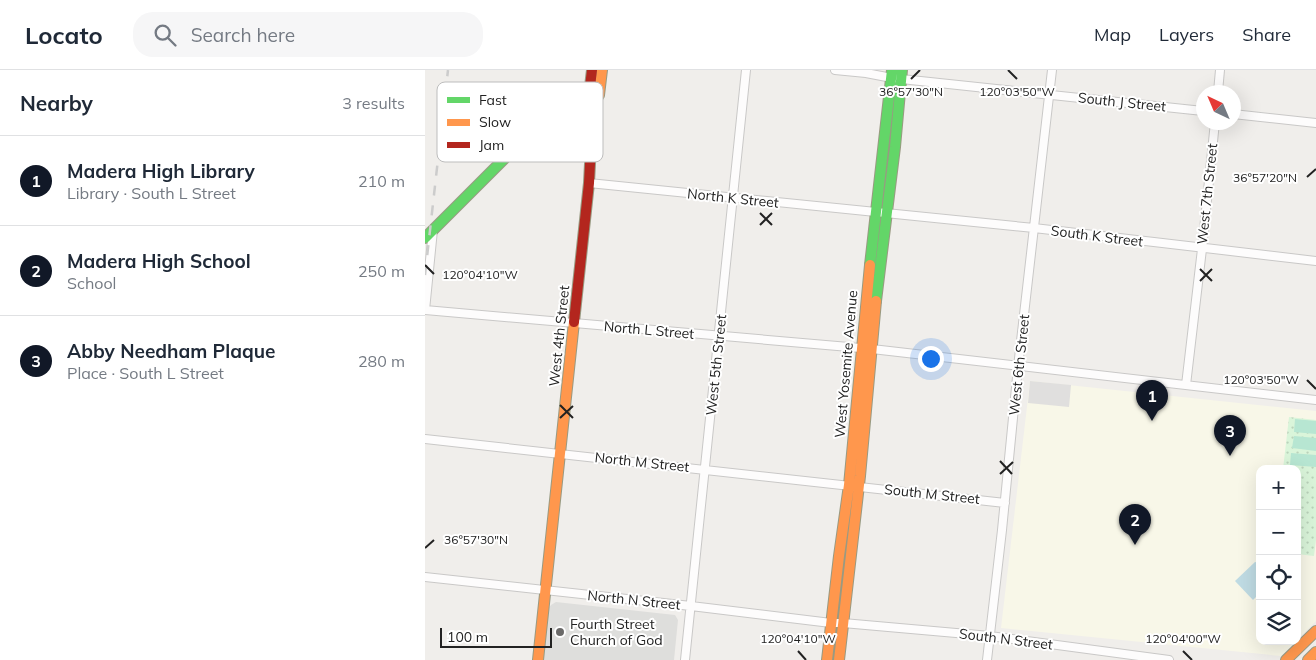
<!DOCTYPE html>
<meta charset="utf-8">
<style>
:root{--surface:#fff;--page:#f6f6f7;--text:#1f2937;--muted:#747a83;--line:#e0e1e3;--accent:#111827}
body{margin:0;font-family:Mulish,sans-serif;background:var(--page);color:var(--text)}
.controls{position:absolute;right:15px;bottom:15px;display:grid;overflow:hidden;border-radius:10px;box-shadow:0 5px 20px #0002}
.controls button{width:45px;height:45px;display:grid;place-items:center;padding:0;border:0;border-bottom:1px solid var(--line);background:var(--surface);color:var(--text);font:25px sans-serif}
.compass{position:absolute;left:771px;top:15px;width:45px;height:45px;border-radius:50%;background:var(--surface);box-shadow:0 5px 20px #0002;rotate:316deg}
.scale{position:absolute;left:15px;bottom:12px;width:112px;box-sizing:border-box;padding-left:5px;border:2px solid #222;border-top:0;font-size:14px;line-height:18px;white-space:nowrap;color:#222;-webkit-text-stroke:4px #fff;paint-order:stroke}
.you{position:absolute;left:505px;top:288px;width:18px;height:18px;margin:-12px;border:4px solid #fff;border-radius:50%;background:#1a73e8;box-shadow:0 0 0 8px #1a73e833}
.badge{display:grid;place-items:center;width:32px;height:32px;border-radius:50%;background:var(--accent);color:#fff;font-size:16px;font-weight:700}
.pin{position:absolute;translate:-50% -41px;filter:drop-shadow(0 1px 2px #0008)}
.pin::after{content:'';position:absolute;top:26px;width:18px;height:15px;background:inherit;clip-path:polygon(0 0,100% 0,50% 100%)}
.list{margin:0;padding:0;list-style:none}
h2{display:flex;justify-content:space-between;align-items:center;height:65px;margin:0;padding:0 20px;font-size:21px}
h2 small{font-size:16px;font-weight:400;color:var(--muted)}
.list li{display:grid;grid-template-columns:32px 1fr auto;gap:15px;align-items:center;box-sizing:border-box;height:90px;padding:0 20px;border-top:1px solid var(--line)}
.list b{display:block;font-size:19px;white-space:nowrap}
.list p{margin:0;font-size:16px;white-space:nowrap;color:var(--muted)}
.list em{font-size:16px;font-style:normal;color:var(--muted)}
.icon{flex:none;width:28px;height:28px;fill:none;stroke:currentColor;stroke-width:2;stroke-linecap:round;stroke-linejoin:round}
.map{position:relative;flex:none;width:891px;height:590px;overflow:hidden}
header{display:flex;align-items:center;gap:30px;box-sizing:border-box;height:70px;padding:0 25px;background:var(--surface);border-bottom:1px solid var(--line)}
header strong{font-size:24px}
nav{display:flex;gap:28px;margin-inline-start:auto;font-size:18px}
.search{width:350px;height:45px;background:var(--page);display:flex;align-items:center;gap:12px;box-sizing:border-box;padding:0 18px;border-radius:20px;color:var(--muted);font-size:19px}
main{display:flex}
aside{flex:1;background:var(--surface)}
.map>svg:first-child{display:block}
</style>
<header>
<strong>Locato</strong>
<div class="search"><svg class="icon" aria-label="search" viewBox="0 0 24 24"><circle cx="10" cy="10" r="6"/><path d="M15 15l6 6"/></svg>Search here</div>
<nav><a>Map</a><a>Layers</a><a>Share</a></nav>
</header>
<main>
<aside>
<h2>Nearby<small>3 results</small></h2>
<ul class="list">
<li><span class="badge">1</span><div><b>Madera High Library</b><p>Library · South L Street</p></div><em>210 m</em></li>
<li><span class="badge">2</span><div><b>Madera High School</b><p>School</p></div><em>250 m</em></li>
<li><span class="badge">3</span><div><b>Abby Needham Plaque</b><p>Place · South L Street</p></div><em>280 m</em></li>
</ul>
</aside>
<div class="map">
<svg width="891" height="590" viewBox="0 0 891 590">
<defs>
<pattern id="park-dots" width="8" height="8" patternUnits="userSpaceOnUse" patternTransform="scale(1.25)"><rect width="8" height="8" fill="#daf5da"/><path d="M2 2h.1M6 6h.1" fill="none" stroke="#bbd2bb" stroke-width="1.8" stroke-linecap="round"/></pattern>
</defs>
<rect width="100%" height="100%" fill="#f0eeeb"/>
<path fill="#f8f7e8" d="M605 311 891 341V551L872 570V399H835V571H871L856 586 576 558Z"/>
<path fill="#dededc" d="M131 532 250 545 253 550 249 590H118L123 539 126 535Z"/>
<path fill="url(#park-dots)" d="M864 347 891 350V470L889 486 872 484V399H858Z"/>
<path fill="#b7e6d2" d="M870 349 891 351V364L869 362Z
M869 366 891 368V381L867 378Z
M866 383 891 385V397L865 395Z"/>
<path fill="#e0dfde" d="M605 311 646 315 644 337 603 333Z"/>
<path fill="#bfdbe3" d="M830 492 835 493V523L828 530 810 511Z"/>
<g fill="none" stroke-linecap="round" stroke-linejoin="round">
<g stroke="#c9c8c7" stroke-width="10">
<path id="street" d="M410 0 441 3 467 8 778 41
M793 22 795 0
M808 44 891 53
M164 113 609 158 891 191
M0 240 447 279 891 330
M0 240 8 160
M761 315 777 179 790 52
M0 369 580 433
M0 507 266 536 406 553H418L565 566 744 590
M260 590 321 0
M562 590 577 460 593 297 627 0"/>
</g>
<g stroke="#999a82" stroke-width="12">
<path id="fast" d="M0 168 101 67C117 59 129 45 148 42 154 41 161 43 168 43
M445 195 467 0
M451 231 470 77 477 0"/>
</g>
<g stroke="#999a82" stroke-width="12">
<path id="slow" d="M168 35 174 25 177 0
M101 67C112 39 141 33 168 35
M113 590 149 252
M402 590 414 486 424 415 445 195
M414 590 435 406 451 231
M861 590 891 561
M883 590 891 582"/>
</g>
<g stroke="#999a82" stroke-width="12">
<path id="jam" d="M149 252 164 113 168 35 164 25 167 0"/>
</g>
<use href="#street" stroke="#fdfcfc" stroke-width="8"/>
<use href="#fast" stroke="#63d668" stroke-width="10"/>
<use href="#slow" stroke="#ff974d" stroke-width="10"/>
<use href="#jam" stroke="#b3261e" stroke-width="10"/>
<path stroke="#ccc" stroke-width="2.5" stroke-dasharray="10 10" stroke-linecap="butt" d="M0 205 23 0"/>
</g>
<path fill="none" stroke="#222" stroke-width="2" d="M583 0 592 9M486 9 495 0M882 107 891 99M335 143 347 155M335 155 347 143M0 195 9 204M775 199 787 211M775 211 787 199M882 310 891 319M135 335 148 348M135 348 148 336M575 391 587 404M575 404 588 392M0 478 9 470M373 581 381 590M758 581 767 590"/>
<circle fill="#6a6968" stroke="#fff" stroke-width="2" cx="135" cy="562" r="5"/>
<g text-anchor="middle" stroke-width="4" stroke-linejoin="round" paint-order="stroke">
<g font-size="14" fill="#222" stroke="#fff">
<text transform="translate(697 32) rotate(6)" y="5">South J Street</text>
<text transform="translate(782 124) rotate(-84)" y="5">West 7th Street</text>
<text transform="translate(308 128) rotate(6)" y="5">North K Street</text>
<text transform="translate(672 166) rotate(7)" y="5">South K Street</text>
<text transform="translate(224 260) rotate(5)" y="5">North L Street</text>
<text transform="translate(134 266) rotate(-84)" y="5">West 4th Street</text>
<text transform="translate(421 294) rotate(-85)" y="5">West Yosemite Avenue</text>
<text transform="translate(291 295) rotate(-84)" y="5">West 5th Street</text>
<text transform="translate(594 295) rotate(-84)" y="5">West 6th Street</text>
<text transform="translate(217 392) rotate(6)" y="5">North M Street</text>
<text transform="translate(507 424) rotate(6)" y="5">South M Street</text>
<text transform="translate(209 530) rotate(6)" y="5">North N Street</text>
<text transform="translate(581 569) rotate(7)" y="5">South N Street</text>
</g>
<g font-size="14" fill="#222" stroke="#fff" text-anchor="start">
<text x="145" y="559">Fourth Street<tspan x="145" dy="16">Church of God</tspan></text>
</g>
</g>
<rect x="12" y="12" width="166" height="80" rx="8" fill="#fff" stroke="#bdbdbd" stroke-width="1"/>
<rect x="22" y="27" width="23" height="6" fill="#63d668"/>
<rect x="22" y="49" width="23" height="7" fill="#ff974d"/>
<rect x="22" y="72" width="23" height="6" fill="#b3261e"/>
<g font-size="14" fill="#222">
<text x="54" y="35">Fast</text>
<text x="54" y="57">Slow</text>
<text x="54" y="80">Jam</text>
</g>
<g font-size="12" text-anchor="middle" fill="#222" stroke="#fff" stroke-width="4" stroke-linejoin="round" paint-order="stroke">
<text x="486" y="26">36°57'30"N</text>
<text x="592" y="26">120°03'50"W</text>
<text x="840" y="112">36°57'20"N</text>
<text x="55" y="209">120°04'10"W</text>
<text x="836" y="314">120°03'50"W</text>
<text x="51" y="474">36°57'30"N</text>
<text x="373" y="573">120°04'10"W</text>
<text x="758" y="573">120°04'00"W</text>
</g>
</svg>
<div class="controls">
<button>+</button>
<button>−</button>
<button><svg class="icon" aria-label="locate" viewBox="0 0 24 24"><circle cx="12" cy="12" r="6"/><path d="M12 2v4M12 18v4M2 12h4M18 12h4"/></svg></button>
<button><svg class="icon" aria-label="layers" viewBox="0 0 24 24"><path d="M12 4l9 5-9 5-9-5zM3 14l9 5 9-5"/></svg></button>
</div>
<svg class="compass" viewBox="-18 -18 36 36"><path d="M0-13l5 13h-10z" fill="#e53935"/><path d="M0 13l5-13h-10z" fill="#747a83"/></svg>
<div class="scale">100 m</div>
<div class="you"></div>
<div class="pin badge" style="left:727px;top:351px">1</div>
<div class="pin badge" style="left:710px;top:475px">2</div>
<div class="pin badge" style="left:805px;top:386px">3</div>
</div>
</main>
